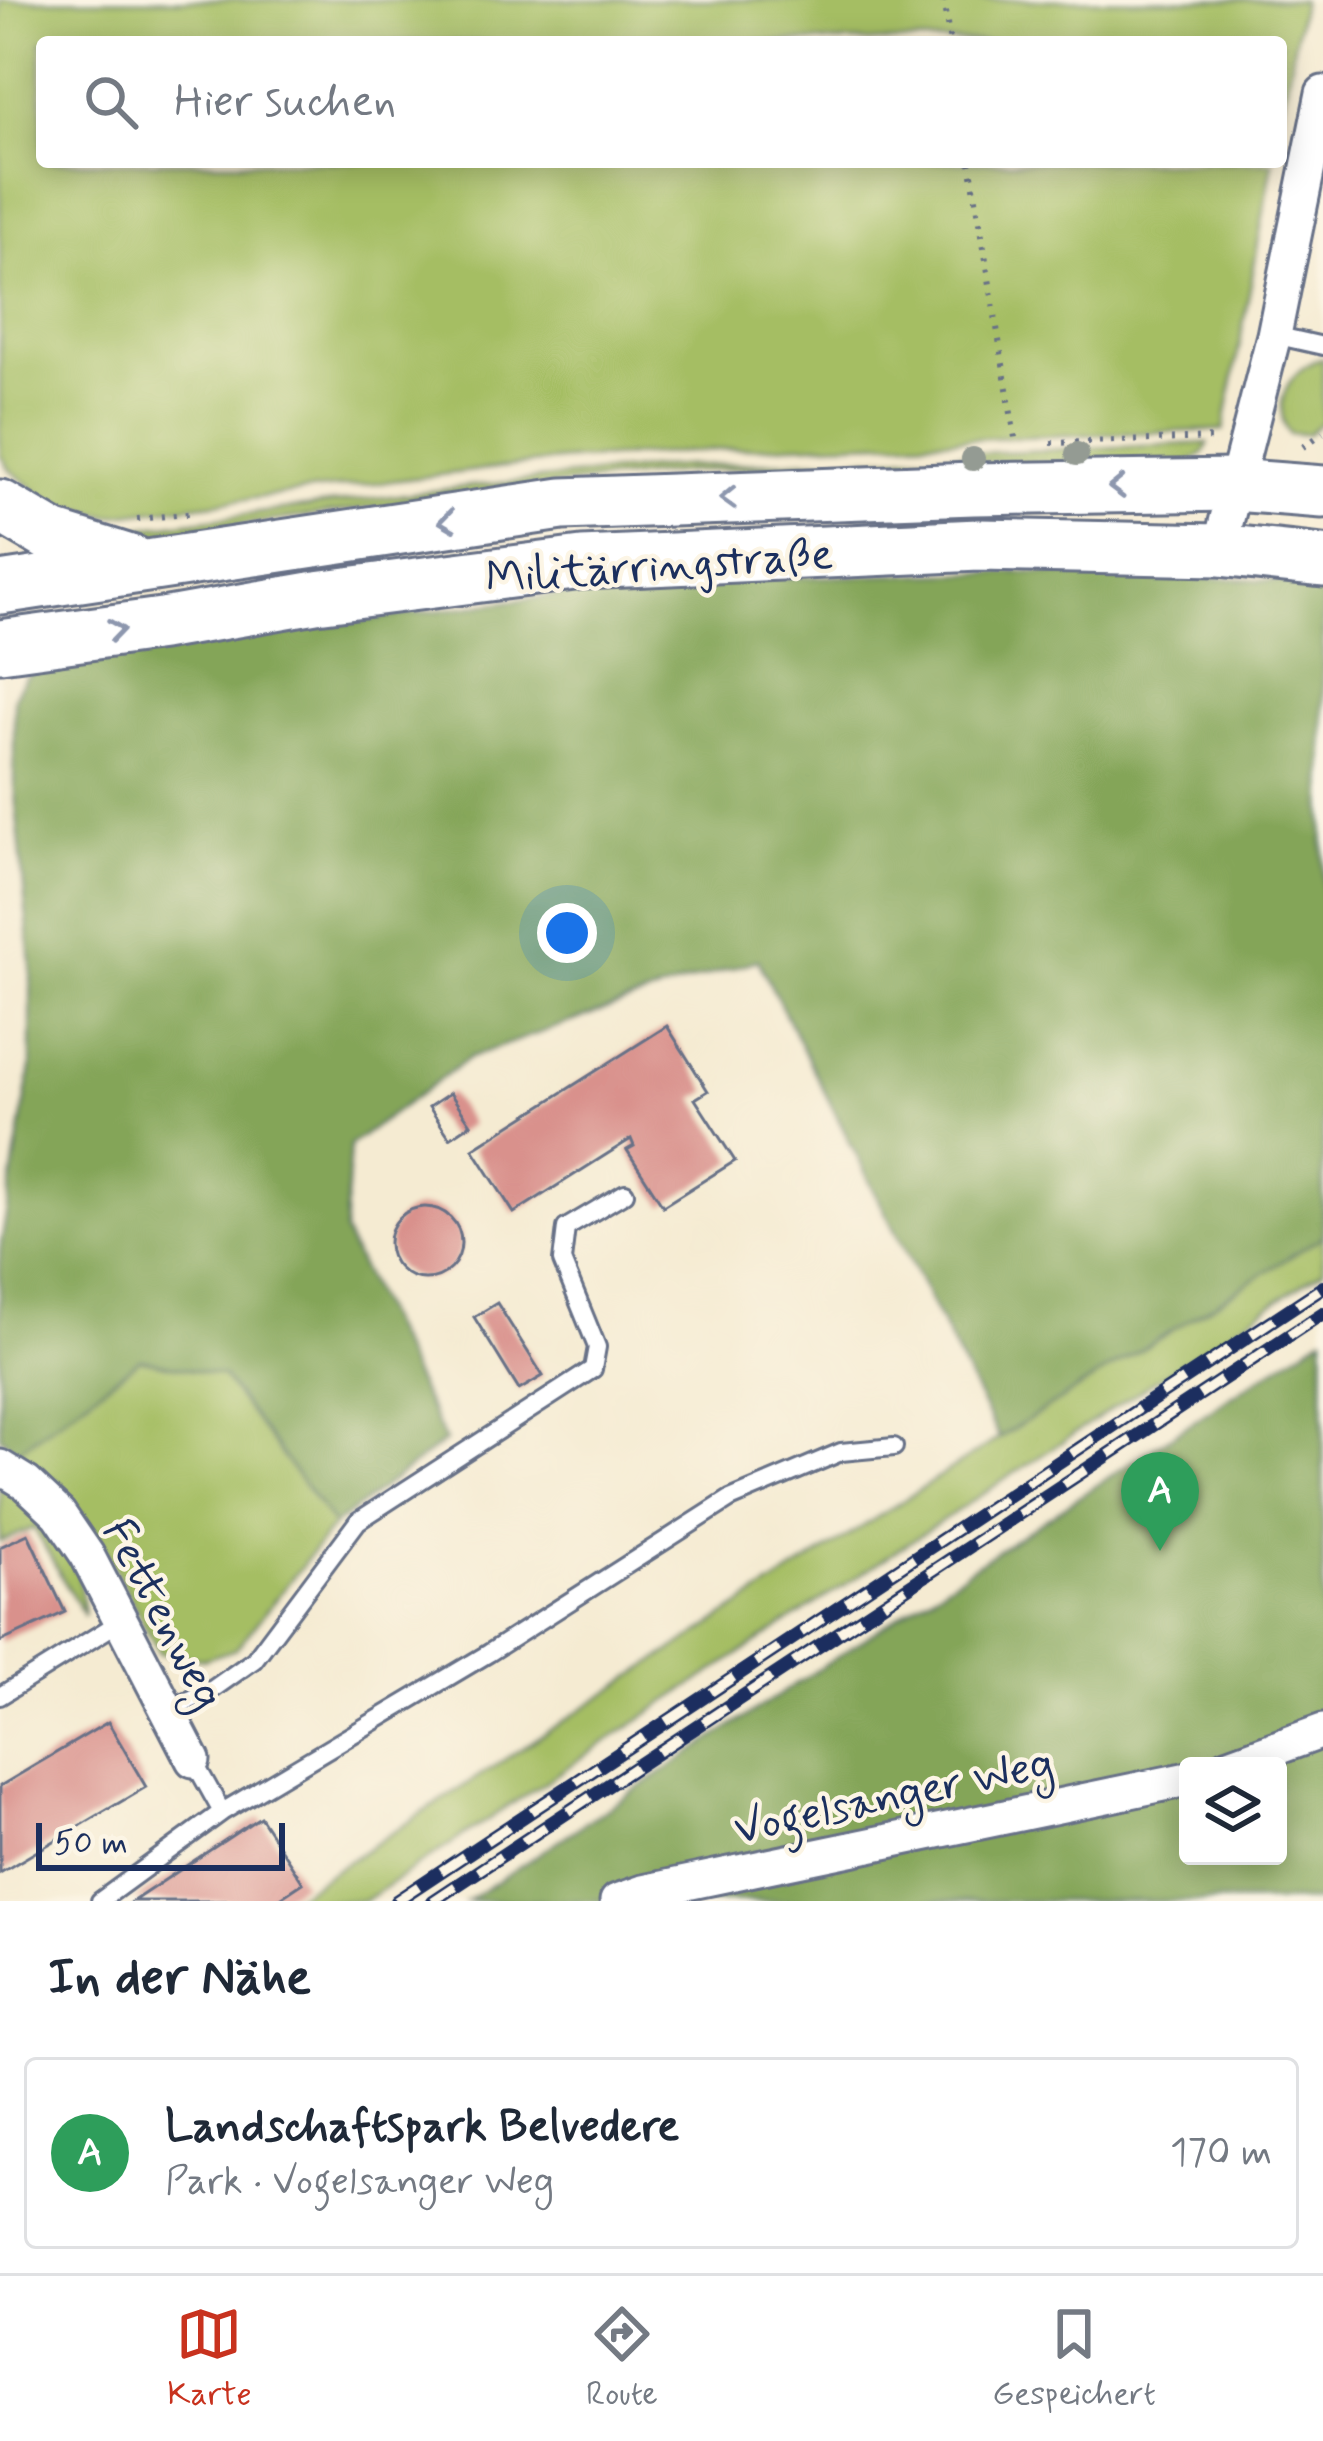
<!DOCTYPE html>
<html lang="de">
<meta charset="utf-8">
<style>
:root{--surface:#fff;--page:#f2f2f3;--text:#1f2937;--muted:#747a83;--line:#e0e1e3;--accent:#c8321e}
body{margin:0;font-family:Mynerve,sans-serif;background:var(--page);color:var(--text)}
.controls{position:absolute;right:36px;bottom:36px;display:grid;overflow:hidden;border-radius:12px;box-shadow:0 6px 30px #0003}
.controls button{width:108px;height:108px;display:grid;place-items:center;padding:0;border:0;border-bottom:3px solid var(--line);background:var(--surface);color:var(--text);font:60px sans-serif}
.scale{position:absolute;left:36px;bottom:30px;width:249px;box-sizing:border-box;padding-left:12px;border:6px solid #1b2f5e;border-top:0;font-size:33px;line-height:42px;white-space:nowrap;color:#1b2f5e;-webkit-text-stroke:9px #fcf5e5;paint-order:stroke}
.you{position:absolute;left:567px;top:933px;width:42px;height:42px;margin:-30px;border:9px solid #fff;border-radius:50%;background:#1a73e8;box-shadow:0 0 0 18px #1a73e833}
.badge{display:grid;place-items:center;width:78px;height:78px;border-radius:50%;background:var(--accent);color:#fff;font-size:39px;font-weight:700}
.pin{position:absolute;translate:-50% -99px;filter:drop-shadow(0 3px 6px #0008)}
.pin::after{content:'';position:absolute;top:63px;width:42px;height:36px;background:inherit;clip-path:polygon(0 0,100% 0,50% 100%)}
.list{margin:0;padding:0;list-style:none}
h2{display:flex;justify-content:space-between;align-items:center;height:156px;margin:0;padding:0 48px;font-size:51px}
h2 small{font-size:39px;font-weight:400;color:var(--muted)}
.list li{display:grid;grid-template-columns:78px 1fr auto;gap:36px;align-items:center;box-sizing:border-box;height:192px;margin:0 24px 24px;padding:0 24px;border:3px solid var(--line);border-radius:12px}
.list b{display:block;font-size:45px;white-space:nowrap}
.list p{margin:0;font-size:39px;white-space:nowrap;color:var(--muted)}
.list em{font-size:39px;font-style:normal;color:var(--muted)}
.icon{flex:none;width:66px;height:66px;fill:none;stroke:currentColor;stroke-width:2;stroke-linecap:round;stroke-linejoin:round}
.map{position:relative;flex:none;width:1323px;height:1901px;overflow:hidden}
.search{position:absolute;background:var(--surface);box-shadow:0 6px 30px #0003;left:36px;right:36px;top:36px;height:132px;display:flex;align-items:center;gap:30px;box-sizing:border-box;padding:0 42px;border-radius:12px;color:var(--muted);font-size:45px}
.sheet{height:372px;background:var(--surface)}
nav{display:flex;justify-content:space-around;align-items:center;box-sizing:border-box;height:168px;border-top:3px solid var(--line);background:var(--surface);font-size:33px;color:var(--muted)}
nav a{display:grid;justify-items:center;gap:6px}
nav .on{color:var(--accent)}
.map>svg:first-child{display:block}
</style>
<div class="map">
<svg width="1323" height="1901" viewBox="0 0 1323 1901">
<rect width="100%" height="100%" fill="#fcf5e5"/>
<filter id="ink" filterUnits="userSpaceOnUse"><feTurbulence type="fractalNoise" baseFrequency=".00833" numOctaves="2"/><feDisplacementMap in="SourceGraphic" scale="24" xChannelSelector="R" yChannelSelector="G"/><feConvolveMatrix kernelMatrix="1 2 1 2 8 2 1 2 1" color-interpolation-filters="sRGB"/></filter>
<filter id="wash" filterUnits="userSpaceOnUse"><feTurbulence type="fractalNoise" baseFrequency=".004" numOctaves="4" result="noise"/><feDisplacementMap in="SourceGraphic" scale="48" xChannelSelector="R" yChannelSelector="G"/><feGaussianBlur stdDeviation="2.7" result="paint"/><feColorMatrix in="noise" values="0 0 0 0 0 0 0 0 0 0 0 0 0 0 0 0 0 1.4 0 .05"/><feComposite in="paint" operator="in"/></filter>
<g filter="url(#wash)">
<rect width="100%" height="100%" fill="#f5ebd2"/>
<path fill="#a5be63" stroke="#607660" stroke-width="3" d="M0 0H1302L1281 117V42H42V162H1273L1224 430 790 445 554 461 110 516 52 504 9 469 0 455Z
M1323 358V421L1308 434H1289C1270 403 1290 367 1323 358Z
M1208 443C1205 457 1194 461 1181 463 1009 461 835 458 663 474 489 491 315 515 141 538L108 530H126L463 487 663 467Z
M1323 1236V1270L364 1901H287L999 1438Z
M140 1359 222 1376 334 1525 236 1649 205 1659 159 1653 108 1556 68 1506 17 1451Z
M0 1486 17 1494 44 1519 78 1568 84 1616 34 1528 0 1542Z"/>
<path fill="#84a559" stroke="#506a5c" stroke-width="3" fill-rule="evenodd" d="M1019 572 1250 579 1323 585V1236L999 1438 758 960 687 982 470 1057 350 1145 344 1233 445 1441 334 1525 222 1376 140 1359 17 1451 0 1436V1250L31 1067V964L14 784V697L25 677 44 665 69 658 596 590 765 578Z
M1323 1336V1901H467ZM1188 1766H1278V1856H1188Z"/>
<g id="blocks">
<path fill="#d9918c" d="M667 1026 708 1091 695 1099 735 1161 663 1206 627 1150 634 1146 631 1139 514 1213 473 1149Z
M450 1093 471 1124 450 1138 429 1107Z
M389 1243a36 36 0 1 1 72 0a36 36 0 1 1-72 0Z
M497 1303 543 1376 519 1390 474 1317Z
M28 1534 65 1612 0 1642V1547Z
M108 1722 146 1787 0 1873V1786Z
M260 1817 303 1883 276 1901H133Z"/>
</g>
</g>
<g filter="url(#ink)">
<use href="#blocks" fill-opacity="0" stroke="#677187" stroke-width="3"/>
<g fill="none" stroke-linecap="round" stroke-linejoin="round">
<g stroke="#677187" stroke-width="22">
<path id="lane" d="M1274 335 1323 346
M0 1696 121 1621
M167 1711 213 1689 254 1660 358 1521 593 1369 597 1347 562 1261 566 1228 625 1193
M222 1812 489 1653 730 1499 841 1452 894 1447
M100 1901 222 1812 193 1760"/>
</g>
<g stroke="#677187" stroke-width="39">
<path id="street" d="M1219 550 1274 335 1323 93
M0 1467 26 1483 59 1514 87 1555 193 1760
M1227 1766 1323 1731
M617 1901 643 1892 1188 1779"/>
</g>
<g stroke="#677187" stroke-width="57">
<path id="primary" d="M0 506 53 537 133 562
M0 588 562 504 973 489 1234 485 1323 492
M0 646 162 624 316 597 582 563 979 545 1219 550 1323 561"/>
</g>
<path stroke="#677187" stroke-width="6" stroke-dasharray="3 9" stroke-linecap="butt" d="M943 0 950 42
M970 162 1016 444
M1051 443 1218 438
M1303 447 1323 433
M137 519 196 513"/>
<use href="#lane" stroke="#fff" stroke-width="16"/>
<use href="#street" stroke="#fff" stroke-width="33"/>
<use href="#primary" stroke="#fff" stroke-width="51"/>
<g stroke="#1b2f5e" stroke-width="14">
<path id="rail" d="M396 1901 1323 1287
M433 1901 1323 1313"/>
</g>
<use href="#rail" stroke="#fcf5e5" stroke-width="9" stroke-dasharray="27" stroke-linecap="butt"/>
</g>
<g fill="#949b93">
<circle cx="1077" cy="454" r="12"/>
<circle cx="973" cy="459" r="12"/>
</g>
<defs><path id="oneway-chevron" d="M-2-3.5L2.5 0L-2 3.5" fill="none" stroke-width="1.6" stroke-linecap="round" stroke-linejoin="round" transform="scale(3)"/></defs>
<g stroke="#8d97ae">
<use href="#oneway-chevron" transform="translate(1117 487) rotate(179)"/>
<use href="#oneway-chevron" transform="translate(728 498) rotate(178)"/>
<use href="#oneway-chevron" transform="translate(447 521) rotate(172)"/>
<use href="#oneway-chevron" transform="translate(116 630) rotate(-8)"/>
</g>
</g>
<g text-anchor="middle" stroke-width="9" stroke-linejoin="round" paint-order="stroke">
<g font-size="45" fill="#1b2f5e" stroke="#fcf5e5">
<text transform="translate(659 564) rotate(-4)" y="16">Militärringstraße</text>
<text transform="translate(165 1613) rotate(62)" y="16">Fettenweg</text>
<text transform="translate(893 1794) rotate(-12)" y="16">Vogelsanger Weg</text>
</g>
</g>
</svg>
<div class="controls">
<button><svg class="icon" aria-label="layers" viewBox="0 0 24 24"><path d="M12 4l9 5-9 5-9-5zM3 14l9 5 9-5"/></svg></button>
</div>
<div class="scale">50 m</div>
<div class="you"></div>
<div class="pin badge" style="left:1160px;top:1551px;background:#2e9e5b">A</div>
<div class="search"><svg class="icon" aria-label="search" viewBox="0 0 24 24"><circle cx="10" cy="10" r="6"/><path d="M15 15l6 6"/></svg>Hier suchen</div>
</div>
<section class="sheet">
<h2>In der Nähe<small></small></h2>
<ul class="list">
<li><span class="badge" style="background:#2e9e5b">A</span><div><b>Landschaftspark Belvedere</b><p>Park · Vogelsanger Weg</p></div><em>170 m</em></li>
</ul>
</section>
<nav>
<a class="on"><svg class="icon" aria-label="map" viewBox="0 0 24 24"><path d="M3 6l6-2 6 2 6-2v14l-6 2-6-2-6 2zM9 4v14M15 6v14"/></svg>Karte</a>
<a><svg class="icon" aria-label="directions" viewBox="0 0 24 24"><path d="M12 3l9 9-9 9-9-9zM9 14v-3h6M13 9l2 2-2 2"/></svg>Route</a>
<a><svg class="icon" aria-label="saved" viewBox="0 0 24 24"><path d="M7 4h10v16l-5-4-5 4z"/></svg>Gespeichert</a>
</nav>
